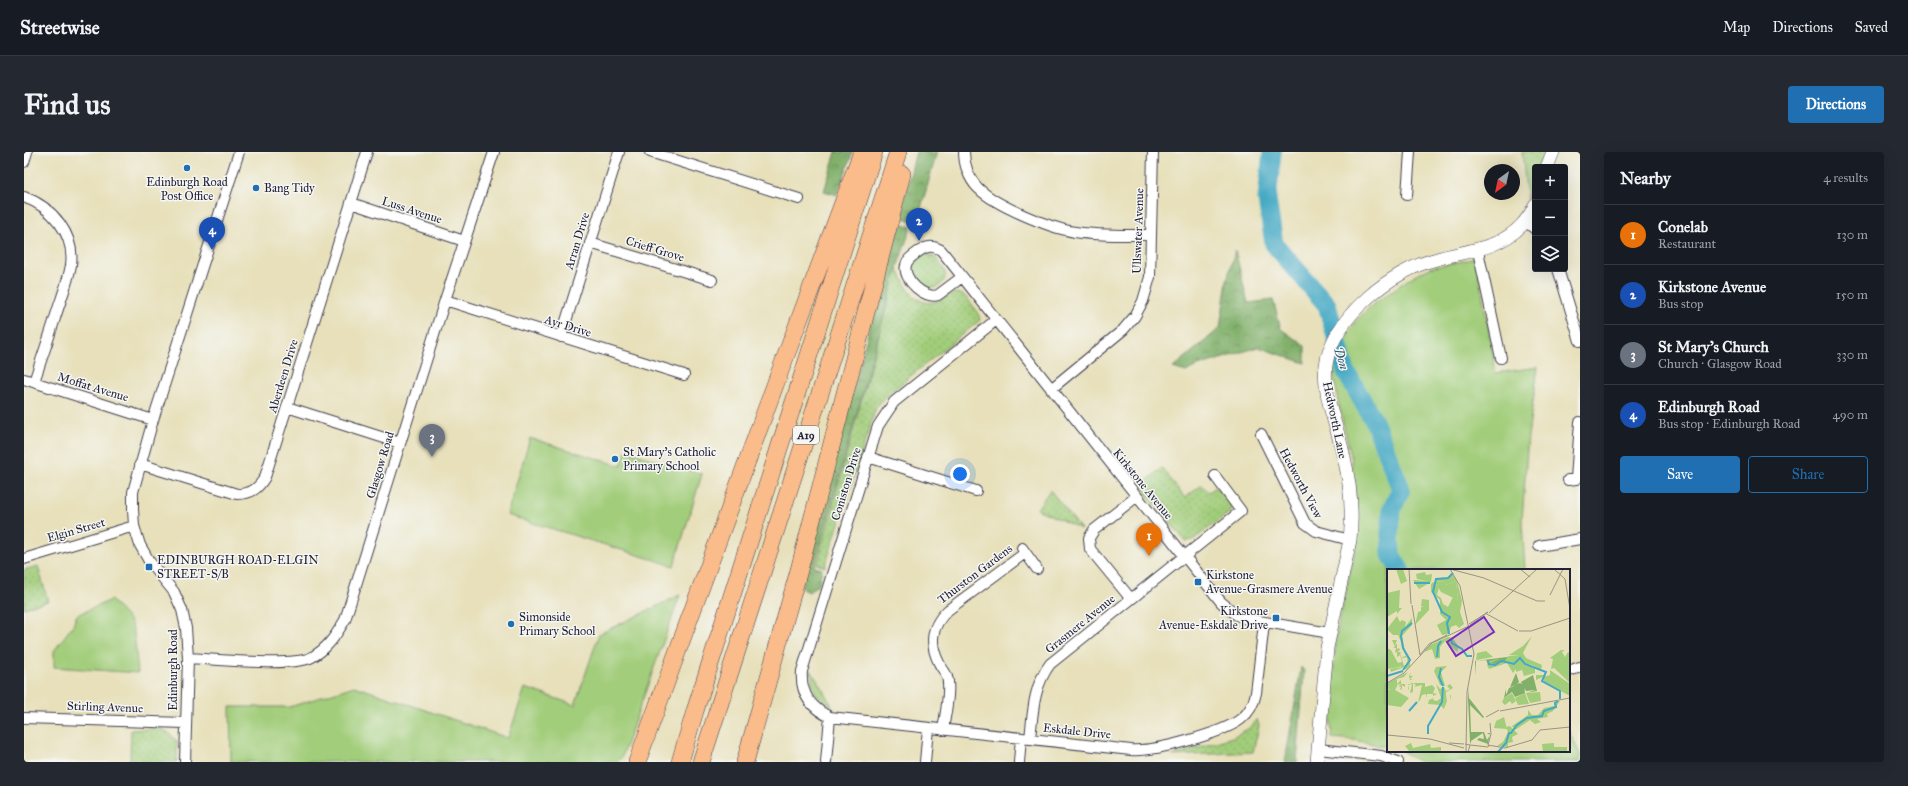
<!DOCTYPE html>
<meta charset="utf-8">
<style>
:root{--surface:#171b24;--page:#242831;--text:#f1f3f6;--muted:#9ea1a6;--line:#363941;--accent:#1f6fb2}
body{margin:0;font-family:"IM FELL Great Primer",serif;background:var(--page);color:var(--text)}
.controls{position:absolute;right:12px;top:12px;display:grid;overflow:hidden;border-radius:4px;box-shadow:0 4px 16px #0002}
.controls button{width:36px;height:36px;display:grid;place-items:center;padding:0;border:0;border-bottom:1px solid var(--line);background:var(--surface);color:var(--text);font:20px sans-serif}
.compass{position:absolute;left:1460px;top:12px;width:36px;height:36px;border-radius:50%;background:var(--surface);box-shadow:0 4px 16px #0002;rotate:213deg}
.you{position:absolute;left:936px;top:322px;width:14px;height:14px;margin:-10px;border:3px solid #fff;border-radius:50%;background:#1a73e8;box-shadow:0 0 0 6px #1a73e833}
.badge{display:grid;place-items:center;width:26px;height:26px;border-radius:50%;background:var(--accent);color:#fff;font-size:13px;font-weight:700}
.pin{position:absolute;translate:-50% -33px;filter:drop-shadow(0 1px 2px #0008)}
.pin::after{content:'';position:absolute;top:21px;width:14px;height:12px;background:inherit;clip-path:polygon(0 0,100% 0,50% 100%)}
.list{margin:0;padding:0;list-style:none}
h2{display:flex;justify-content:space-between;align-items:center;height:52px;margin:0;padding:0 16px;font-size:17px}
h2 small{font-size:13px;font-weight:400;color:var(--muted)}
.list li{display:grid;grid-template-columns:26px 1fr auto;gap:12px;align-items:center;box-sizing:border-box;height:60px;padding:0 16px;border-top:1px solid var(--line)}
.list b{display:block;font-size:15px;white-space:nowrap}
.list p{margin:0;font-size:13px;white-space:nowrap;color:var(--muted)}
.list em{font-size:13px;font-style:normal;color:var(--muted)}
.actions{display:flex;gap:8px;padding:12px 16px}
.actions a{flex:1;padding:9px 0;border:1px solid var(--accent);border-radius:4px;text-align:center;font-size:14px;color:var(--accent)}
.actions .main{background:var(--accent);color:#fff}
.icon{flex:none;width:22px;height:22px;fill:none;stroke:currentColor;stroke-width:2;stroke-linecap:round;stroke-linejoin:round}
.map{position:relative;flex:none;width:1556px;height:610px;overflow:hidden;border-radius:4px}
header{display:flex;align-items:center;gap:24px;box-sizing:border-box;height:56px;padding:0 20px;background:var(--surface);border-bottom:1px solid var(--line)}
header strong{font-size:19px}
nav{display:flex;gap:22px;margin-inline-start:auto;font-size:14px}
.intro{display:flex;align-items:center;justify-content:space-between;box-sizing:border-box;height:96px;padding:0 24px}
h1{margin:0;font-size:28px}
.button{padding:10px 18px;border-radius:4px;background:var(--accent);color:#fff;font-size:14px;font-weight:700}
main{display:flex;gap:24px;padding:0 24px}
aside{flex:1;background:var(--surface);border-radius:4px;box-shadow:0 4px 16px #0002}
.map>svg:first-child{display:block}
</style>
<header>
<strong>Streetwise</strong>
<nav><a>Map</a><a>Directions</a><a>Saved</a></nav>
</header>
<div class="intro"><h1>Find us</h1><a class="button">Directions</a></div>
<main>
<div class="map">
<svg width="1556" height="610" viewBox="0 0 1556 610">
<defs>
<pattern id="grass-dots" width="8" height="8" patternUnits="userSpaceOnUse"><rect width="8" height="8" fill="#a2cd7a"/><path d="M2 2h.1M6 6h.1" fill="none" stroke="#8bb06a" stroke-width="1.8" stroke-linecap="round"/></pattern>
<pattern id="forest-crowns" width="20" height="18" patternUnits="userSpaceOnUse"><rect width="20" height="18" fill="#81b06a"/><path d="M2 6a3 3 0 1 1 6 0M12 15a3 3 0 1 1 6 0" fill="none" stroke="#698f58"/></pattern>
</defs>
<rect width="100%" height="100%" fill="#f6f6f2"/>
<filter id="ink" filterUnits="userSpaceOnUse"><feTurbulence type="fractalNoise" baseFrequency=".025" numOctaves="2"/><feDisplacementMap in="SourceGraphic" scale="8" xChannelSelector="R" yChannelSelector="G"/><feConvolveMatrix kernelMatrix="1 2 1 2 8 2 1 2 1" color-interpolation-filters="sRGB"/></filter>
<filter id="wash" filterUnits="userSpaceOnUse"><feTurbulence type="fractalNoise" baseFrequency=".012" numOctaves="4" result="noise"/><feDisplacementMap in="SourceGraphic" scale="16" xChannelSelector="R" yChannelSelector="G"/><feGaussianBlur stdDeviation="0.9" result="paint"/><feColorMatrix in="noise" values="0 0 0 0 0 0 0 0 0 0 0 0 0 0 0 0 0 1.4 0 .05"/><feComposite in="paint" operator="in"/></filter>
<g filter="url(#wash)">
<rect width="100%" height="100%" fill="#e7e0ba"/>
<path fill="url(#grass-dots)" stroke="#62785a" d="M1498 0H1521L1514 15H1511V22L1503 49Z
M899 102 911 105C914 110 921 116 921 121 922 125 920 129 917 132 903 147 873 116 899 102Z
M873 116C879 128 886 146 900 150 920 155 929 127 947 151 951 157 955 161 956 168L868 239 852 255 801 415 793 412Z
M1138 316 1161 346 1178 333 1185 340 1192 335 1206 351 1207 359 1169 388 1161 389 1116 334Z
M1026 338 1057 377 1013 357Z
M14 414 24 449 0 456V418Z
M787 518 808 554C791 546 787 536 787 518Z
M1233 567 1235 574 1229 600 1148 604 1208 585 1224 577Z
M136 576 146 582 153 590V610H106L107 578Z"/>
<path fill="url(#forest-crowns)" stroke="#526952" d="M812 0H829L813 43 800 39Z
M892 0H913L893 70 875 65Z
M873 71 887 75 873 116 790 415 798 417 795 431 785 440 777 436Z
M1211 98 1224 151 1249 148 1257 177 1281 194V211L1234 195 1171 215 1162 220 1149 216 1196 176 1203 128Z
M1277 515 1280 519 1273 610H1261Z"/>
<path fill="#a2cd7a" stroke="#62785a" d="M1452 106 1472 221 1514 215 1504 284 1498 369 1501 418H1364V595L1330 588 1308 586 1306 556 1313 479 1331 398 1333 354 1327 304 1314 249 1308 212 1316 192 1332 169 1347 154 1386 126 1406 116Z
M506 286 597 314 602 299 678 322 650 414 483 363Z
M656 443 598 605 593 610H207L206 555H266L330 534 484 586 501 536 551 553 575 482Z
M87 448 106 469 110 480 114 521 30 515V499L49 473 53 463Z
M1545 580 1556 602V610H1395L1378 599H1545Z"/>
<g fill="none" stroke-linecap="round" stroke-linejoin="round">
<path stroke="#44a9c4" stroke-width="19" d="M1248 0 1243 47 1250 92 1303 153 1322 220 1350 269 1377 337 1368 357 1366 380 1367 403 1376 418"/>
</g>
</g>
<g filter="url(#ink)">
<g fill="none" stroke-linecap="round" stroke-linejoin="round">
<g stroke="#403e4e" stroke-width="12">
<path id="minor" d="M626 0 775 47
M940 0C940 13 945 27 954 36 972 54 1026 76 1051 80 1076 84 1102 83 1127 83
M0 10 3 0
M1383 43 1386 0
M0 45C28 55 51 82 47 113 44 130 37 147 32 163 25 186 17 208 10 230
M327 51 440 89
M1501 69 1511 77
M566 91 688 128
M1454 99 1477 206
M1534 117 1556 189
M938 125 914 143C901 148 878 127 882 113 883 107 889 104 894 100 903 94 908 93 917 98L1197 450 1213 463 1223 467 1306 481
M421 148 660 223
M972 168 870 250 854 274 778 519C776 541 787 556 806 565L1107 598C1131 600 1199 581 1217 567 1226 560 1230 551 1232 541L1240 471
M537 185 595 0
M0 227 129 268
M1027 237 1099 178 1111 164 1119 149 1126 125 1129 0
M263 255 376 291
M1237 282 1281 371 1292 379 1326 388
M844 305 952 339
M116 312 213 342C227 342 234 337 241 325L343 0
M1544 328 1552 327 1556 270
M1515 394 1556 387
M998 396 1013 417
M0 407 110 374
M1107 447 1066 397 1065 386 1070 378 1112 345
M164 506C191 507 265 515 286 506 303 498 312 483 321 468L421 148 470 0
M1545 519 1556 515
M0 566 161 571
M919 578C921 564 927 537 923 525 922 520 917 516 915 511 905 491 907 474 924 458L1001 401
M1006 587C1009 560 1009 535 1026 512L1217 359 1191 324
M1294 597 1357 604 1374 610
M161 610 164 506 162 476 158 458 150 440 125 409 116 393 110 374 109 357V340L129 268 215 0
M802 610 806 565
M901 610 904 576
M995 610 997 586"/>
</g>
<g stroke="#403e4e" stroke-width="14">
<path id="tertiary" d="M1523 15 1529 0
M1293 610 1303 496 1326 388C1329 360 1326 329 1319 301 1313 273 1298 242 1302 213 1309 165 1368 118 1413 107 1444 98 1474 98 1498 73 1503 67 1508 61 1511 53"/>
</g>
<g stroke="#403e4e" stroke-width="18">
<path id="trunk" d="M613 610 755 222 838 0
M656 610 671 559 850 0
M677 610 874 0
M721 610 775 418 878 22"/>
</g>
<use href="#minor" stroke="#fff" stroke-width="10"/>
<use href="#tertiary" stroke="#fff" stroke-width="13"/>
<use href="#trunk" stroke="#fabc8b" stroke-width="17"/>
</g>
</g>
<g fill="#1f6fb2" stroke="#f6f6f2" stroke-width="1.5">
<circle cx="163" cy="16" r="4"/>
<circle cx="232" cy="36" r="4"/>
<circle cx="591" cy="307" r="4"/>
<rect x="121" y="411" width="8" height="8" rx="2"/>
<rect x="1170" y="426" width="8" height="8" rx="2"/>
<rect x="1248" y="462" width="8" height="8" rx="2"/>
<circle cx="487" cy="472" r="4"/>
</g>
<g text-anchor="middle" stroke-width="3" stroke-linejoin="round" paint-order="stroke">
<rect fill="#f6f6f2" stroke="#626272" stroke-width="1" x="769" y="274" width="26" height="18" rx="3"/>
<g font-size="11" font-weight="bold" fill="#22223b">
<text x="782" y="287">A19</text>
</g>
<g font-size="12" fill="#22223b" stroke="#f6f6f2" text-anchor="start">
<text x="163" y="34" text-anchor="middle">Edinburgh Road<tspan x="163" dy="14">Post Office</tspan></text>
<text x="240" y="40">Bang Tidy</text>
<text x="599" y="304">St Mary's Catholic<tspan x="599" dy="14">Primary School</tspan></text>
<text x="133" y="412">EDINBURGH ROAD-ELGIN<tspan x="133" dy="14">STREET-S/B</tspan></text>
<text x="1182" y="427">Kirkstone<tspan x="1182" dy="14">Avenue-Grasmere Avenue</tspan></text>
<text x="1244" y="463" text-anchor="end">Kirkstone<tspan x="1244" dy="14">Avenue-Eskdale Drive</tspan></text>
<text x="495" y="469">Simonside<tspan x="495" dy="14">Primary School</tspan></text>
</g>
<g font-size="12" fill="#22223b" stroke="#f6f6f2">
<text transform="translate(388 58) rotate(18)" y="4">Luss Avenue</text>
<text transform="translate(1114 79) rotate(-88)" y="4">Ullswater Avenue</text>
<text transform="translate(553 89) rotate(-73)" y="4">Arran Drive</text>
<text transform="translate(631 97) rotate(17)" y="4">Crieff Grove</text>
<text transform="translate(544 174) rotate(17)" y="4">Ayr Drive</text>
<text transform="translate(259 224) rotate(-73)" y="4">Aberdeen Drive</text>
<text transform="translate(69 235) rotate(17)" y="4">Moffat Avenue</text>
<text transform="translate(1311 268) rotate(78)" y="4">Hedworth Lane</text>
<text transform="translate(356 313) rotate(-73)" y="4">Glasgow Road</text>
<text transform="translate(1277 331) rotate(62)" y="4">Hedworth View</text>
<text transform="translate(822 332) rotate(-73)" y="4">Coniston Drive</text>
<text transform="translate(1119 332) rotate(51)" y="4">Kirkstone Avenue</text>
<text transform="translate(52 378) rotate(-16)" y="4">Elgin Street</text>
<text transform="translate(951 422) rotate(-37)" y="4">Thurston Gardens</text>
<text transform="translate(1056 472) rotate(-39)" y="4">Grasmere Avenue</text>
<text transform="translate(149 518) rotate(-90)" y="4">Edinburgh Road</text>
<text transform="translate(81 555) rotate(2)" y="4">Stirling Avenue</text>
<text transform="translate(1053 579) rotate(6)" y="4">Eskdale Drive</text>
</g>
<g font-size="13" font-style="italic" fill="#305872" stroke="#f6f6f2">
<text transform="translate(1318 206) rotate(73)" y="5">Don</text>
</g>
</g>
<g transform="translate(1363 417)">
<rect width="183" height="183" fill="#e7e0ba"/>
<path d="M14 65 16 79 23 90V97L19 101 17 98 4 103 3 100 15 98 10 96V94L15 93 13 86 10 88V83L8 84 9 79H6L8 78 5 71H10L8 76 10 75V80L12 79 13 81 10 83H15L13 84 17 97 21 95 20 88 16 89 15 88 19 87 15 79ZM145 67 136 84 139 89 155 96 154 101 145 96 139 95 137 93 138 96 148 99V104L137 107 135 101 129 103V100L126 104 120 94 102 100 100 96 102 91 112 90 103 94 108 96 118 93 116 90 122 87H133L122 86 136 77ZM174 81H178L175 83 178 88 181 83 183 85V114L167 99 164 100 166 90 163 89ZM99 82 106 88 89 91 90 84ZM163 101 183 115V127L157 113 156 108 149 111V106H158L156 108 163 106ZM21 103 17 108 10 110V115L14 111V115H18V118L15 116V120L13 121 14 118 11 117 15 116 11 115 8 121 22 129 14 138 0 136V121L4 120H0V114ZM24 103 23 107H26L23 110H26L23 111 24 114H38V118L45 116 48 119 46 124 50 125 46 127V125H40V129L39 125 35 126 33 131 31 133 35 116 27 118 29 116 26 114V123L23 124 25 115 21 116 22 121 21 120V115H24L22 107ZM49 115 53 120 57 118 59 122 63 120 60 117 63 115 66 119 59 123V126H64L63 132V126H59L60 132 57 140 53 136 41 135 42 131 47 129 46 131 50 132 54 129ZM138 124 142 135 131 136 128 129ZM123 157 131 165 125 168 126 173 121 174V178L110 177 116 173 121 163 119 158ZM24 174 26 179 43 175 44 179 54 178V183H23L18 177ZM167 174V178H180V182L156 183 155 175Z" fill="#a2cd7a"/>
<path d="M120 88 118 93 108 95 103 94 112 90 102 92V97L99 91 89 92 88 107V92ZM129 104 132 113 130 115 133 114 137 116 138 124 128 128 125 123 117 129 119 120V126L122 119 130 116 123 118ZM146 106 150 122 139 124 149 121 139 122 134 113ZM82 118V129L97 148 96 149 83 136 84 163H97L100 171 103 166 100 164H103L101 175 90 171 92 169 97 170 96 164 84 172V175L83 173 81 130Z" fill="#81b06a"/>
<path d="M58 12 59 16 69 12 71 31 54 23 48 13Z" fill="#a2cd7a"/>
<path d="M9 0H16L20 12 14 15ZM38 3 39 6 45 5 44 13 32 20 26 11 40 12 30 10 29 5ZM65 5 70 12 75 32 73 43 77 55 72 59 69 56 64 58 62 65 55 66 50 56 59 51 53 45V31L44 23V15L46 13 52 18 50 26 54 29 56 35 61 38 66 28 71 31 69 12 59 16 57 12 48 13 50 10 60 9ZM13 21 12 39H15L10 45V42L0 48V24ZM35 30 42 31V41L28 56 31 43 34 42V38H37L34 37ZM10 47 13 53 15 51 19 53 18 58 25 49V56L15 67 18 82 11 66H6L0 60ZM61 68 66 69 72 78 70 83 58 72 53 78V89L48 90 45 80 37 83 43 76ZM0 79 4 81 13 98 0 100ZM60 97 54 103 58 117 53 116 47 102 49 98ZM153 123 154 132 143 134 139 124ZM125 124 129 132 125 135 123 132 118 136 115 133 117 129ZM173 132 166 142 160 145 161 148 150 150 154 153 148 155 143 151 128 161 125 157 141 146V141L145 146H151L157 139 167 137 168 133ZM117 148 120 160 107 159 109 152Z" fill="#a2cd7a"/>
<path fill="none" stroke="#44a9c4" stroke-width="2" d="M27 14H43M62 65 60 54 63 48 55 43 46 23 49 10 61 9 66 4M64 70 65 74 75 80 80 87H85M50 88 51 77 54 72M101 92 102 95 108 96 115 92 127 95 133 89 138 95 159 103 155 112 173 122V130M54 99 52 108 56 117M16 101 23 91 16 79 14 67 15 62 25 54M0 107 16 102M22 142 30 133M41 165V157L55 133 56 118M111 183 119 174 122 164H124L130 156 140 149 155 147 157 142 169 138 168 134 171 132"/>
<path fill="none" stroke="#989487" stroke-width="1" d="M22 0 24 35M63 0 73 17 87 85 80 123 79 183M63 0 97 9 150 32H158M133 0 143 8M167 0 178 10 183 40M163 26 176 0M25 36 33 86 42 75 60 66M98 44 131 62M102 44 150 0M82 55 101 43 83 56M132 62H144L183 49M0 114 17 104 45 74 82 57M113 142 183 129M99 148 112 141M0 166 43 170 77 179M62 174 77 175M78 175 83 176 81 183M83 176 101 178M101 176 104 165 103 154M102 178 101 176 118 179 145 171 153 161 183 158"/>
<path fill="#7b2cbf" fill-opacity="0.15" stroke="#7b2cbf" stroke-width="2" d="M97 48 107 63 69 87 60 73Z"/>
<rect width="183" height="183" fill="none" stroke="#22223b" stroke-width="2"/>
</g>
</svg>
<div class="controls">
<button>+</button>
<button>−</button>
<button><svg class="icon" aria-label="layers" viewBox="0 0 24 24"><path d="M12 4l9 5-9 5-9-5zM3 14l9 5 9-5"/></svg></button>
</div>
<svg class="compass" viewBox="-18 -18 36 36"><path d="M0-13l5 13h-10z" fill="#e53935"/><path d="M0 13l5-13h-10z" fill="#9ea1a6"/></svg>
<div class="you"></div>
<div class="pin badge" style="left:1125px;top:404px;background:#e8710a">1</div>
<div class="pin badge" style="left:895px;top:89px;background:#1a4fb4">2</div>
<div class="pin badge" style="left:408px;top:305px;background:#6b7280">3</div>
<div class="pin badge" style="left:188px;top:98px;background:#1a4fb4">4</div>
</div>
<aside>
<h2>Nearby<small>4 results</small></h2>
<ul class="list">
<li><span class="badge" style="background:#e8710a">1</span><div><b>Conelab</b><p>Restaurant</p></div><em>130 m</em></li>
<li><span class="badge" style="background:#1a4fb4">2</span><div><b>Kirkstone Avenue</b><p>Bus stop</p></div><em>150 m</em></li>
<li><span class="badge" style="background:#6b7280">3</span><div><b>St Mary's Church</b><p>Church · Glasgow Road</p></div><em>330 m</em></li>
<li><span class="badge" style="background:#1a4fb4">4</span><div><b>Edinburgh Road</b><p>Bus stop · Edinburgh Road</p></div><em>490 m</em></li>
</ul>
<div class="actions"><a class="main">Save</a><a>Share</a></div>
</aside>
</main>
